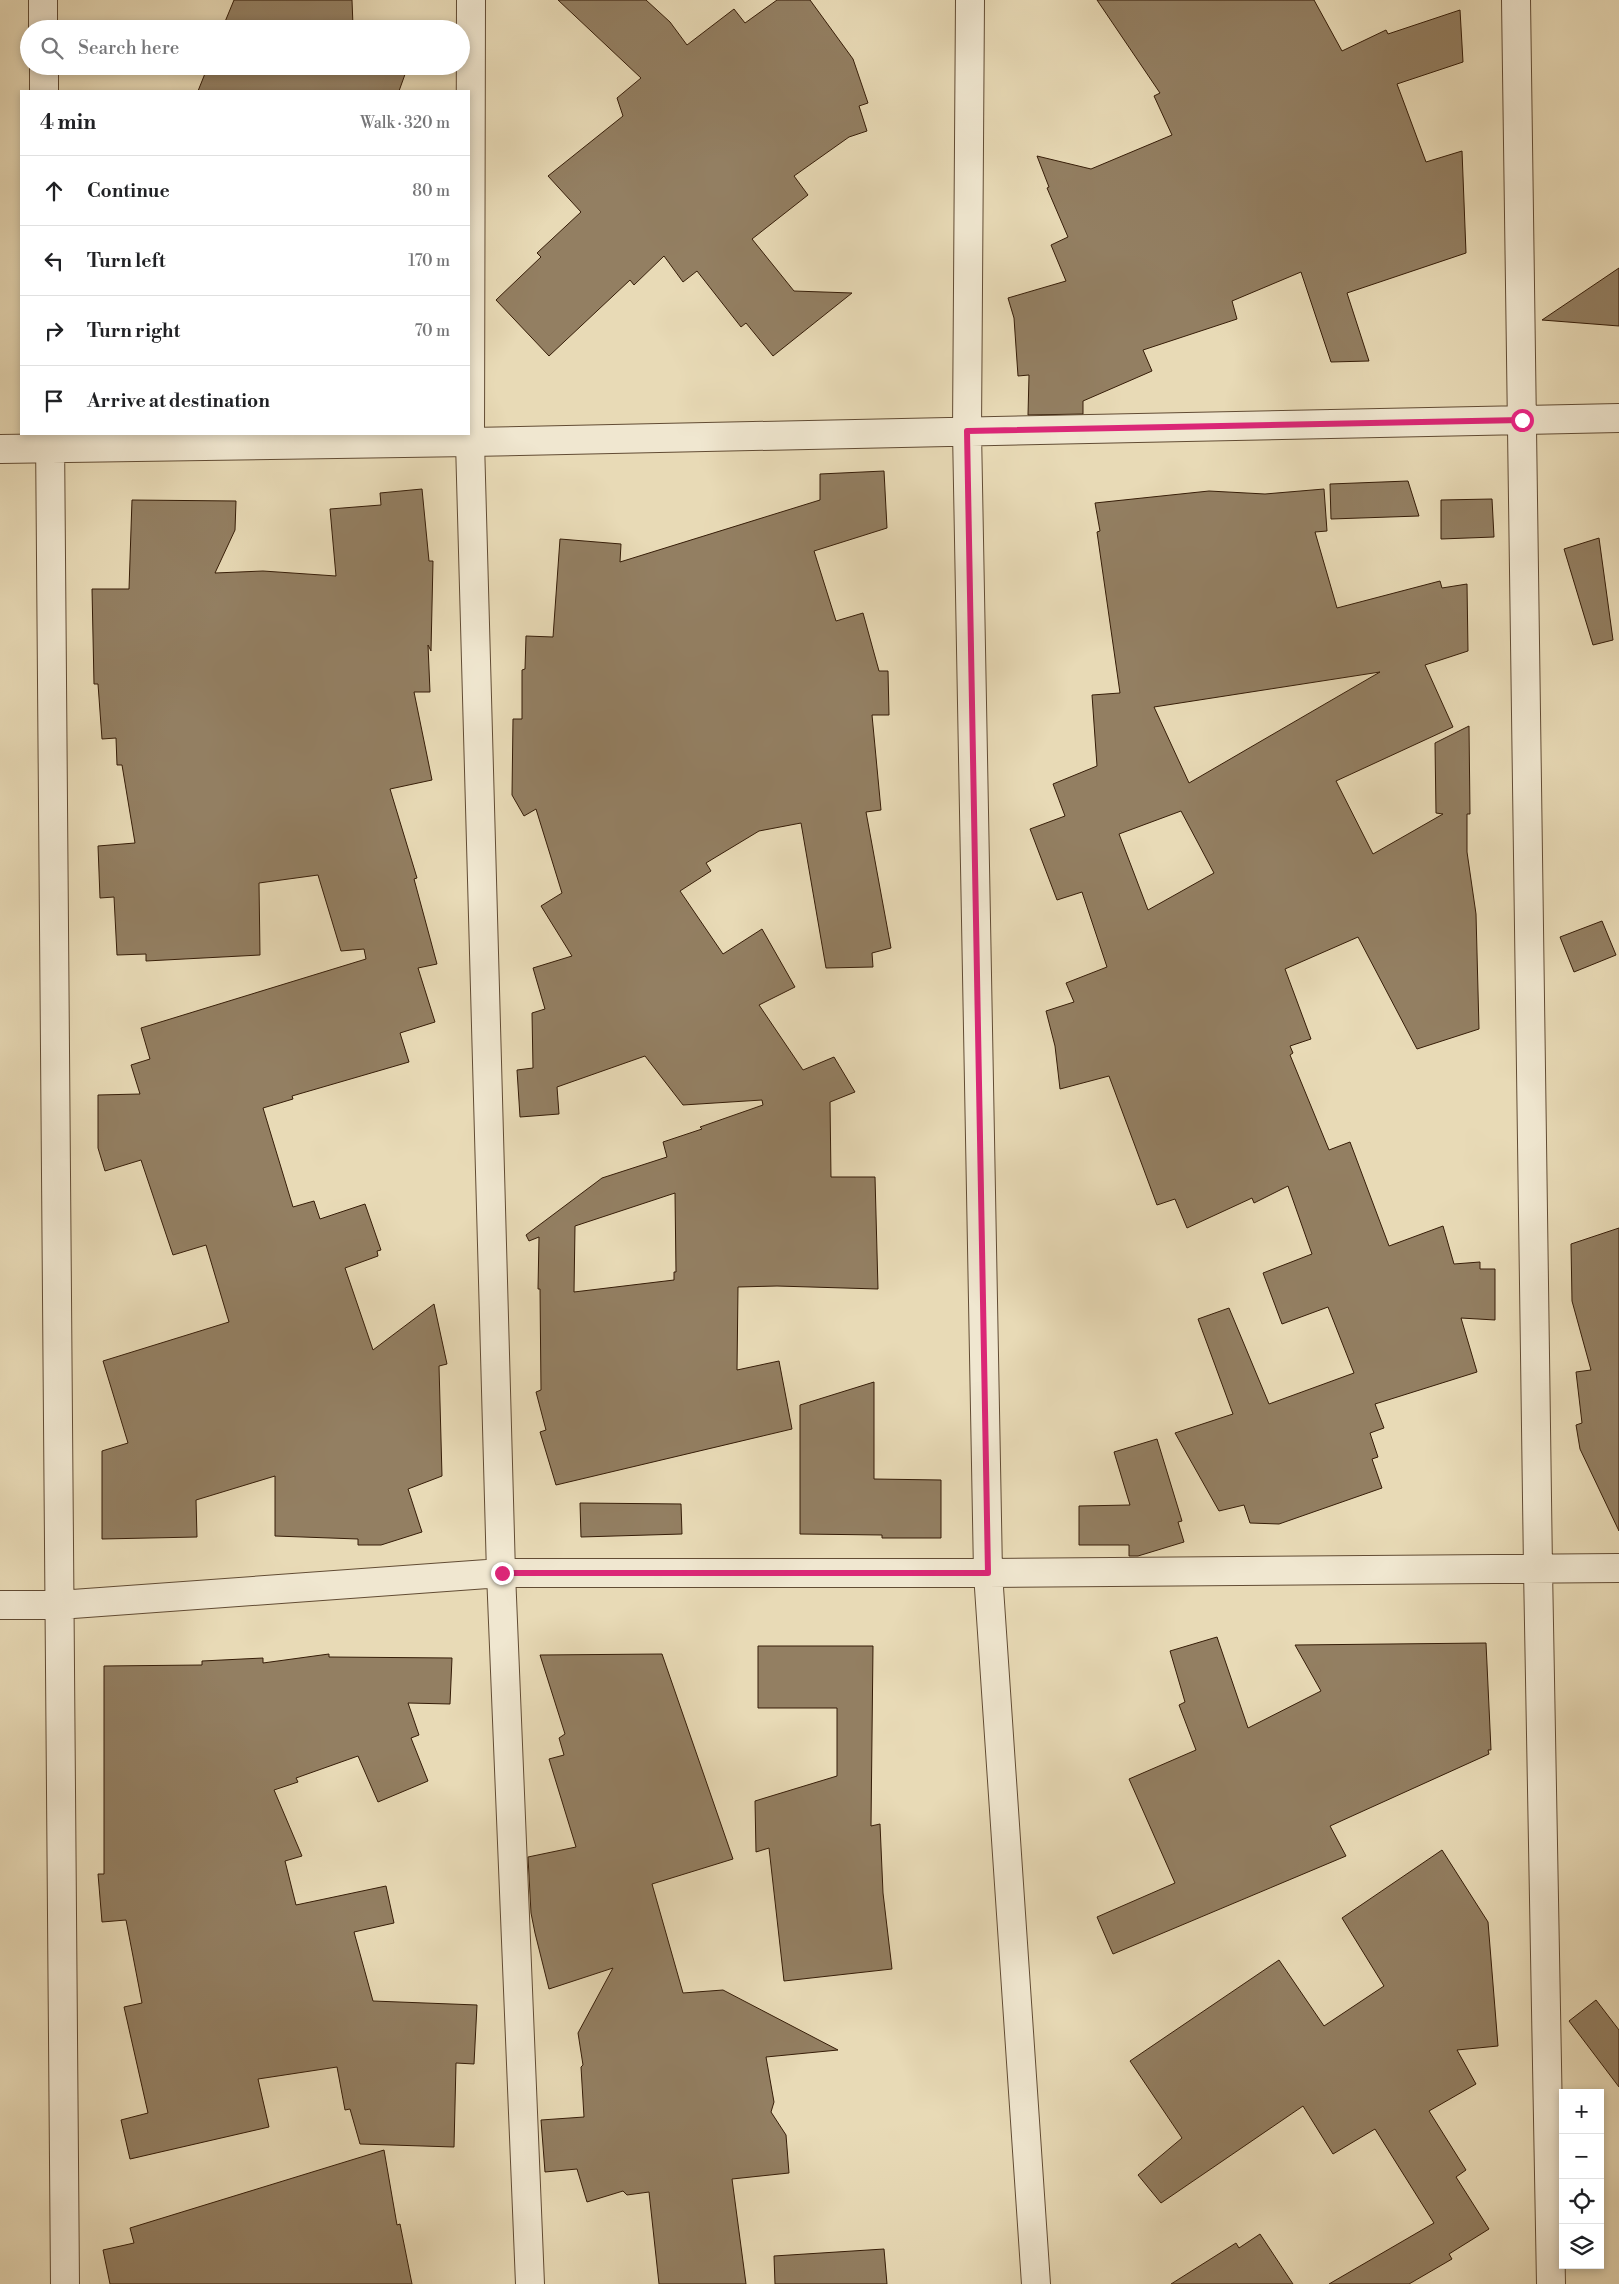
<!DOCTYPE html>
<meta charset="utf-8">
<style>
:root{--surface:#fff;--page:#f2f2f2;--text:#202124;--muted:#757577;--line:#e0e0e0}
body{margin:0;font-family:"Libre Bodoni",serif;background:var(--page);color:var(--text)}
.controls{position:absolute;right:15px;bottom:15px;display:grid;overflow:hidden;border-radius:0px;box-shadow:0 2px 8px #0003}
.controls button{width:45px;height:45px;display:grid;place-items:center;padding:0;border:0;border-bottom:1px solid var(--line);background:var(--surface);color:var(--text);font:25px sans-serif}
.stop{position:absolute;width:15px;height:15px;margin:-11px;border:4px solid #db2777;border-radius:50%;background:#fff}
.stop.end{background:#db2777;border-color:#fff;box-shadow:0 1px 5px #0008}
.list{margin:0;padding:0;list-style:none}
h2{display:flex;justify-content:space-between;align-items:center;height:65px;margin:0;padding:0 20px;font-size:21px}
h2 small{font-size:16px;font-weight:400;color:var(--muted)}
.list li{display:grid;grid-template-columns:32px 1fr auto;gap:15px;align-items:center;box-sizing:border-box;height:70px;padding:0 20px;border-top:1px solid var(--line)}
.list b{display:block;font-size:19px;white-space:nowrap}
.list em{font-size:16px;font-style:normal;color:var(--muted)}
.icon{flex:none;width:28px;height:28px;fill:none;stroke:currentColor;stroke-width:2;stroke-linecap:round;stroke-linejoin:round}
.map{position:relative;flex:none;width:1619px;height:2284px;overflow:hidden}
.search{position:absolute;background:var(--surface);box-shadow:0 2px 8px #0003;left:20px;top:20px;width:450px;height:55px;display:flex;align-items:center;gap:12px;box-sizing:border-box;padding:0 18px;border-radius:28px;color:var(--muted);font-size:19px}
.panel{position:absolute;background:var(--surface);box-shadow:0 2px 8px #0003;left:20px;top:90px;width:450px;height:345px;border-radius:0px}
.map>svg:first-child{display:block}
</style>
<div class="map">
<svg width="1619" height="2284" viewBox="0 0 1619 2284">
<rect width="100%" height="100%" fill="#e8dab6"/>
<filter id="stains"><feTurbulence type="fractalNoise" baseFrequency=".004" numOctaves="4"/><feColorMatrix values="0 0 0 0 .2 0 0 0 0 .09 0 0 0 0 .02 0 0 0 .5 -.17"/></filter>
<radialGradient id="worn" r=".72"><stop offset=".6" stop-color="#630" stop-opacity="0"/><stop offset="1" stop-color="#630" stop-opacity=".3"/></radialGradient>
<path fill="#937f62" stroke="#361d08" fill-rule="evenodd" d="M234 0H352L353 26 335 27 338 29H222Z
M558 0H646L670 22 687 45 734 9 745 23 777 0H810L853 59 868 103 859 106 867 131 849 137 794 176 808 195 752 239 794 291 852 293 773 356 746 323 741 327 697 271 683 282 664 256 634 285 630 280 549 356 496 300 541 257 537 253 581 212 548 176 623 116 617 98 641 78Z
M1097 0H1314L1342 51 1386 30 1388 34 1460 10 1463 62 1397 84 1426 162 1462 151 1466 253 1347 293 1369 361 1331 362 1301 272 1232 301 1237 319 1143 350 1152 371 1083 401V414L1028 415 1029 375 1018 376 1014 318 1008 298 1066 281 1051 245 1068 237 1047 188 1049 187 1037 156 1091 169 1172 135 1154 96 1160 93Z
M208 66H408L399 91H198Z
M1619 268V326L1542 320Z
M884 471 887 528 814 551 836 621 863 613 879 671H888L889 715H872L881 810 866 812 891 948 872 953 873 967 826 968 801 823 759 831 706 863 711 871 680 891 723 954 762 929 795 987 759 1005 803 1070 834 1057 855 1092 830 1102 831 1177H875L878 1289 777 1286 738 1287 737 1370 779 1361 792 1429 556 1485 540 1432 546 1430 536 1392 541 1390 540 1289H538L539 1237 529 1241 526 1235 602 1178 667 1157 663 1142 702 1129 700 1127 763 1105 762 1100 683 1105 645 1056 557 1087 559 1114 520 1117 517 1070 533 1068 532 1013 545 1009 533 968 572 956 541 906 562 893 536 809 524 816 512 795 513 719H522V670L525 669 526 636 553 637 560 539 621 544 620 562 820 500V474ZM675 1193 676 1272H674V1280L574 1292 575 1226Z
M1408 481 1419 516 1331 519 1330 484Z
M422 489 429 561H433L431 651 428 645 430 692H414L432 780 390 789 417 878 414 879 437 964 418 968 435 1022 400 1033 409 1062 292 1096 293 1099 263 1108 293 1207 314 1201 320 1219 365 1204 381 1250 377 1251 378 1256 345 1268 373 1350 434 1304 447 1364 439 1366 442 1476 408 1489 422 1532 381 1545H358V1539L275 1536V1476L196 1500 197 1537 102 1539V1451L128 1443 103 1361 229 1322 206 1245 173 1255 141 1160 105 1171 98 1148V1095L140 1094 131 1065 150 1059 141 1028 366 959 364 949 341 951 318 875 259 883 260 955 146 961V954L117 955 114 897 100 898 98 846 135 843 122 765H117L116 738 102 739 98 684H94L92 589H129L132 500 236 501 235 530 215 573 263 571 336 576 330 509 381 505 380 493Z
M1324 489 1327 531 1315 532 1337 608 1440 581 1442 588 1467 584 1468 651 1425 665 1453 727 1336 781 1373 854 1443 814 1436 813 1435 743 1469 726 1470 814H1467V852L1476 914 1479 1029 1417 1049 1358 937 1285 969 1311 1039 1290 1046 1293 1053 1290 1055 1329 1150 1350 1142 1389 1246 1443 1226 1454 1264 1480 1262V1269H1495V1320L1461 1318 1477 1372 1375 1404 1384 1428 1370 1433 1378 1457 1372 1459 1382 1488 1279 1524 1250 1523 1244 1505 1219 1511 1175 1433 1233 1414 1198 1319 1229 1308 1269 1404 1354 1373 1328 1307 1282 1324 1263 1273 1312 1254 1288 1186 1254 1203 1252 1198 1187 1228 1175 1199 1157 1205 1109 1076 1060 1089 1055 1046 1046 1011 1074 1002 1066 983 1107 967 1082 892 1057 900 1030 829 1065 816 1053 784 1097 766 1092 695 1120 693 1097 532 1100 531 1095 503 1209 491 1265 494ZM1380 672 1189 783 1154 707ZM1181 811 1214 873 1148 910 1119 834Z
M1492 499 1494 537 1441 539V500Z
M1599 538 1613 640 1593 645 1564 549Z
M1602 921 1616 955 1574 972 1560 937Z
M1619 1228V1531L1580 1449 1576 1425 1582 1423 1576 1372 1591 1370 1572 1301 1571 1244Z
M874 1382V1479L941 1480V1538H882V1535L800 1534V1405Z
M1157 1439 1182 1521 1178 1522 1184 1542 1138 1556H1129V1545H1079V1506L1130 1505 1114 1452Z
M580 1503 681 1504 682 1534 581 1537Z
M1217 1637 1248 1728 1321 1691 1295 1645 1486 1643 1491 1750H1488L1489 1754 1330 1826 1346 1856 1113 1954 1097 1917 1175 1883 1129 1779 1196 1750 1179 1705 1185 1702 1170 1651Z
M758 1646H873L871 1826 880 1824 883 1893 892 1969 784 1981 769 1848 756 1852 755 1801 837 1776V1708H758Z
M329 1654V1657L452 1658 450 1704 408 1703 419 1735 411 1738 428 1781 378 1802 358 1756 296 1778 298 1782 274 1790 302 1856 285 1861 296 1905 386 1886 394 1923 354 1932 373 2001 477 2005 474 2064 456 2063 454 2147 360 2144 350 2109 345 2110 337 2067 258 2079 269 2127 130 2159 121 2120 148 2113 124 2007 142 2003 126 1920 102 1922 98 1874H104V1666L202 1665V1661L263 1658V1663Z
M662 1654 733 1859 652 1884 683 1993 723 1990 838 2050 766 2057 774 2102 771 2112 786 2135 789 2173 732 2179 746 2284H659L649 2192 627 2195 623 2191 587 2202 577 2169 545 2172 541 2120 584 2117 581 2067 583 2065 578 2033 613 1968 549 1989 535 1933 531 1913 528 1857 576 1847 549 1759 564 1755 559 1738 565 1734 540 1655Z
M1442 1850 1488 1922 1498 2046 1457 2050 1476 2084 1429 2111 1466 2170 1456 2177 1489 2229 1449 2254 1452 2259 1409 2284H1329L1434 2223 1375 2129 1333 2154 1303 2106 1161 2203 1138 2175 1182 2138 1130 2061 1279 1960 1324 2026 1384 1986 1342 1918Z
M1596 2000 1619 2030V2087L1569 2021Z
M384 2150 397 2225 400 2224 412 2284H110L103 2250 134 2243 130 2228Z
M1260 2234 1293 2284H1171L1236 2243 1239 2248Z
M884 2249 887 2284H775L774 2256Z"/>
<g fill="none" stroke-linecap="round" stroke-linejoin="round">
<g stroke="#624c34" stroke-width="30">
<path id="street" d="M43 0V29
M471 0 470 442 501 1573 530 2284
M970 0 967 431 988 1573 1036 2284
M1516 0 1538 1569 1551 2284
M44 66V91
M50 434 65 2284
M0 449 470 442 1619 418
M0 1605H59L501 1573H988L1619 1568"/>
</g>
<use href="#street" stroke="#f0e7d0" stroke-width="28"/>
</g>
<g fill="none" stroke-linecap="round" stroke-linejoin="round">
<path stroke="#db2777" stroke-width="6" d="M502 1573H988L967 431 1522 420"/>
</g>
<rect width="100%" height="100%" filter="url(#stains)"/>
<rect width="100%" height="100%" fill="url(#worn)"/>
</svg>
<div class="controls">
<button>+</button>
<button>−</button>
<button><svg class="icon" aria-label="locate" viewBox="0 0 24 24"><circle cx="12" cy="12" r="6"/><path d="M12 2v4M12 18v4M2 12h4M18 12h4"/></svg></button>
<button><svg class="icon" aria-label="layers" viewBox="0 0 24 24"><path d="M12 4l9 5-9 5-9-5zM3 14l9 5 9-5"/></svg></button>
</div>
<div class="stop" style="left:1522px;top:420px"></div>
<div class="stop end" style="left:502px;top:1573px"></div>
<div class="search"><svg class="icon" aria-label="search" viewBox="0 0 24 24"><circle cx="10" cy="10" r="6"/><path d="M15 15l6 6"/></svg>Search here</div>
<section class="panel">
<h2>4 min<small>Walk · 320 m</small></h2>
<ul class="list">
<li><svg class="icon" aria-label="ahead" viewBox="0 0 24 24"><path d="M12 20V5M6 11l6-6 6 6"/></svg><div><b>Continue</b></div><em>80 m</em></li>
<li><svg class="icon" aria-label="left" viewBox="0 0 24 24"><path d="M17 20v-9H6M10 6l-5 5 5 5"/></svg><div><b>Turn left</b></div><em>170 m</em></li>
<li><svg class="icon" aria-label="right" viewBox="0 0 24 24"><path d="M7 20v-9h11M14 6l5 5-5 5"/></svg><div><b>Turn right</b></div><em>70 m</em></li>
<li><svg class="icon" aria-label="arrive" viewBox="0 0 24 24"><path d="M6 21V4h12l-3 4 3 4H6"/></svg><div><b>Arrive at destination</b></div></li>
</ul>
</section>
</div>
